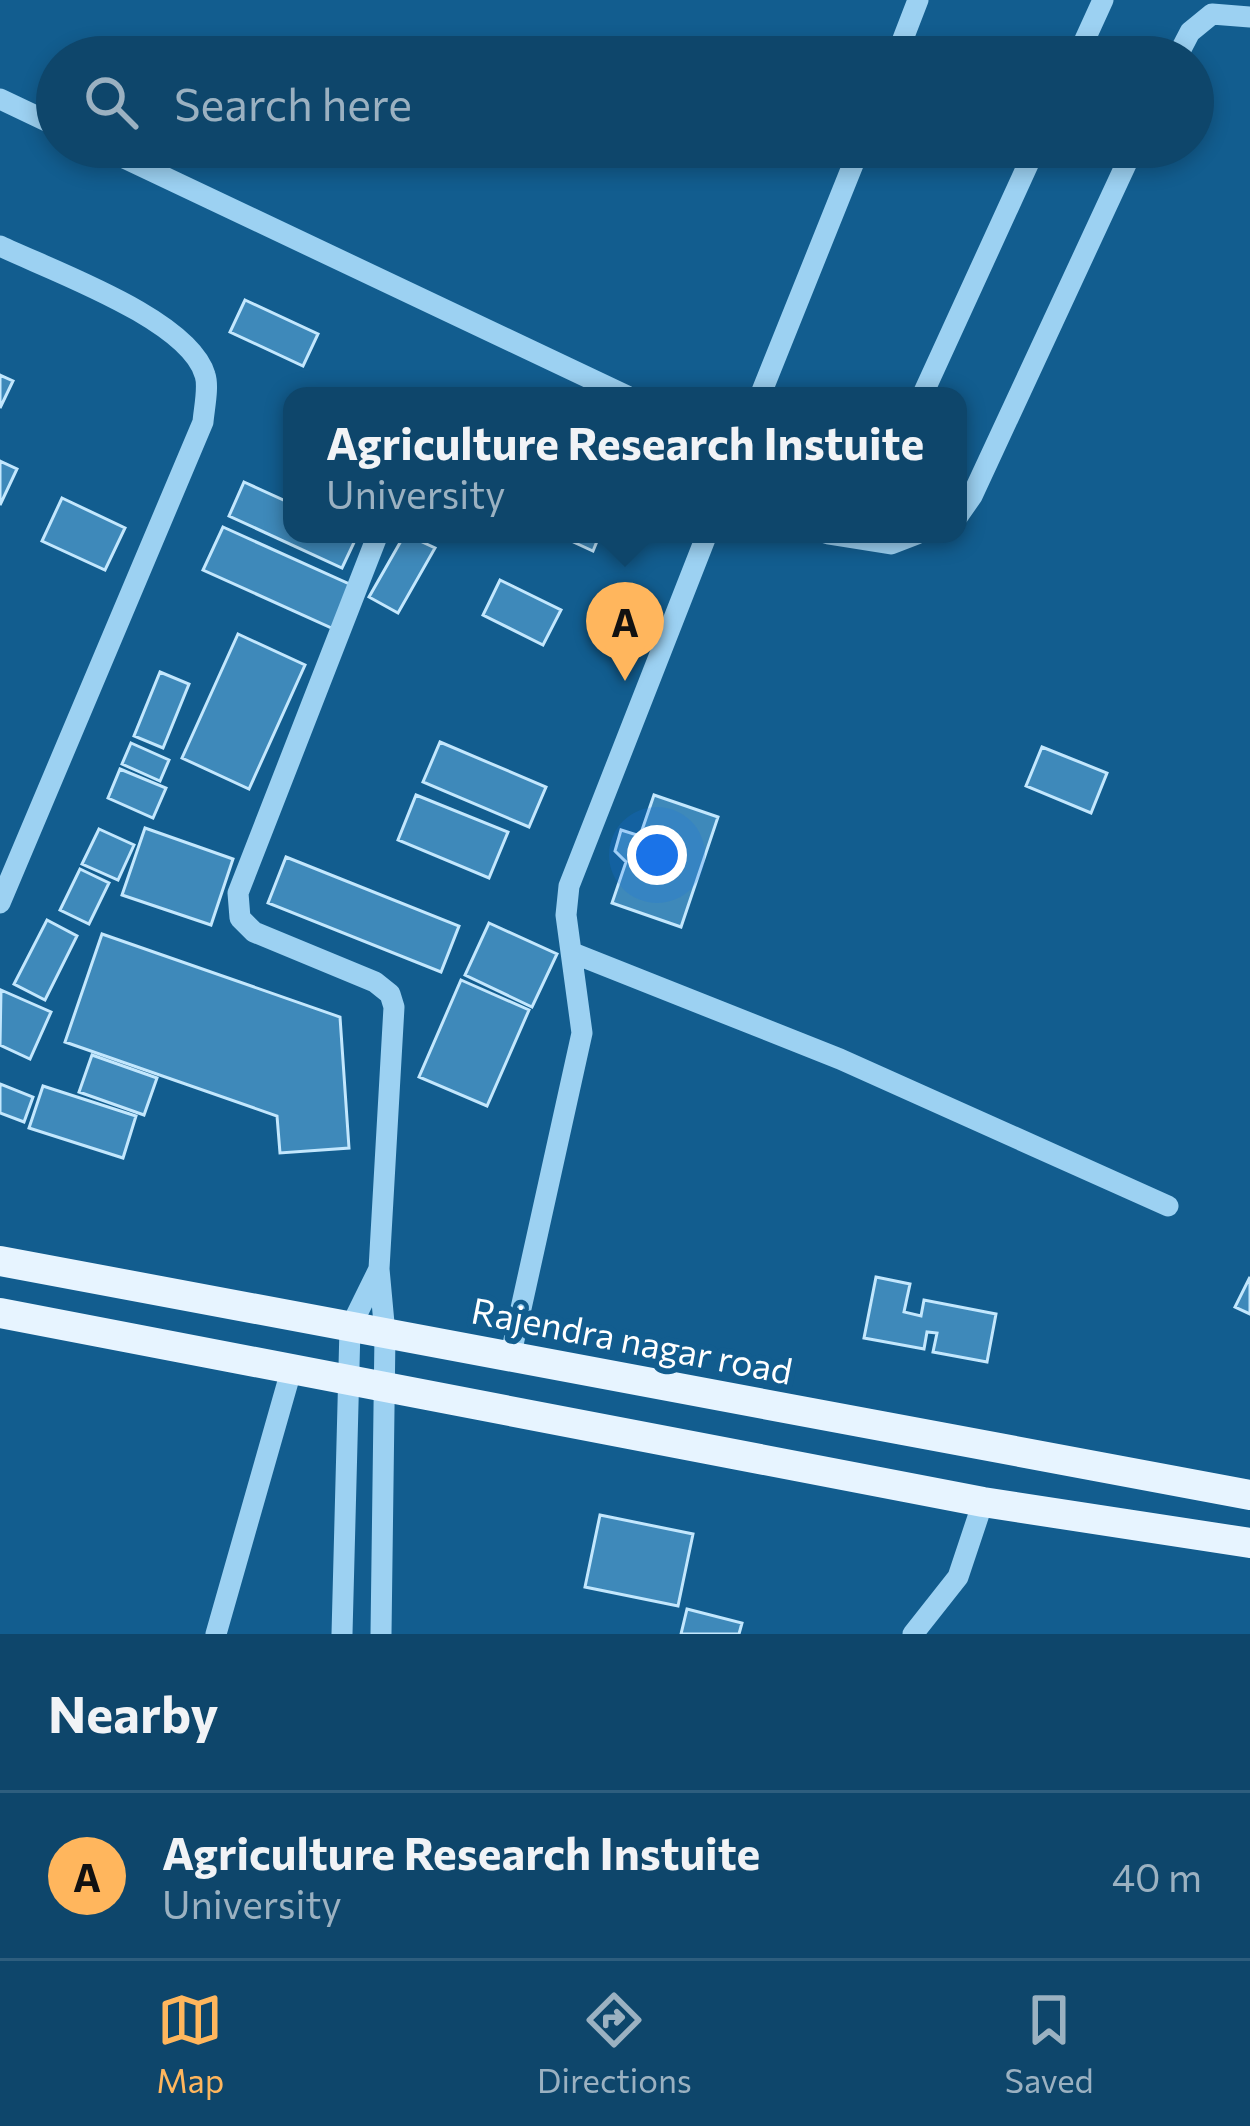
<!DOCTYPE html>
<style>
:root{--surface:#0e466b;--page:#1c5073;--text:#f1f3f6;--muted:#9bb1c1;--line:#2e5e7e;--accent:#ffb65d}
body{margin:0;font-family:Commissioner,sans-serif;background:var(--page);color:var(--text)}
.you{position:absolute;left:657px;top:855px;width:42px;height:42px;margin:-30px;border:9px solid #fff;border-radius:50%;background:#1a73e8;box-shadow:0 0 0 18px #1a73e833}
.badge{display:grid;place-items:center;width:78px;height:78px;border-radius:50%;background:var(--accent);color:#111;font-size:39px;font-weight:700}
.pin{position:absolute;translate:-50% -99px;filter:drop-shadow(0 3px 6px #0008)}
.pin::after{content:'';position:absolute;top:63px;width:42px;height:36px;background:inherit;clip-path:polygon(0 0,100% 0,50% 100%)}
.popup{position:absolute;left:283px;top:387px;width:684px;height:156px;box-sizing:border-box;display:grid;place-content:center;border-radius:24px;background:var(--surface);filter:drop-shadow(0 3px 9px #0005);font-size:39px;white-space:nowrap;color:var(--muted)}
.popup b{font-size:45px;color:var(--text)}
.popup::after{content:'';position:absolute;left:50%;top:100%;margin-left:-24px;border:24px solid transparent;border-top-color:var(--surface)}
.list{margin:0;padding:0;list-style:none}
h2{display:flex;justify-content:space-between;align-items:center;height:156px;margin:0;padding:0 48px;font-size:51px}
h2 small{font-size:39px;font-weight:400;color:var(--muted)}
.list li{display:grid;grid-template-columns:78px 1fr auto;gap:36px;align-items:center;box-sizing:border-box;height:168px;padding:0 48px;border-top:3px solid var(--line)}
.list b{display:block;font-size:45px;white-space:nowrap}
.list p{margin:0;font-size:39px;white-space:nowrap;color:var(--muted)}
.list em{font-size:39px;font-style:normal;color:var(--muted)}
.icon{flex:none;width:66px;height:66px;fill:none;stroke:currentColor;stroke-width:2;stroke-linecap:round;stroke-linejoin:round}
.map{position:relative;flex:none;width:1250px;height:1634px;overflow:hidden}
.search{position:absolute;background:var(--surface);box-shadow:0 6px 18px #0003;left:36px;right:36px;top:36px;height:132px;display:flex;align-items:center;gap:30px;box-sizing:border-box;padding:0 42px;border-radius:66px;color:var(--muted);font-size:45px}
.sheet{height:324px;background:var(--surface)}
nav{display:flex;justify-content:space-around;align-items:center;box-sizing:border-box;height:168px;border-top:3px solid var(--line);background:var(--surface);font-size:33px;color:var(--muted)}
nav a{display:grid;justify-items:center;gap:6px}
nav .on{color:var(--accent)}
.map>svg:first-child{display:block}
</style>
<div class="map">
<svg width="1250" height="1634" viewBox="0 0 1250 1634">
<rect width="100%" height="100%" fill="#125d8f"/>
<path fill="#3e89ba" stroke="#c3e7fd" stroke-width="3" d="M245 300 318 334 303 366 230 332Z
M0 375 13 381 0 408Z
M0 461 17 469 0 505Z
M244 482 292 504V534H358L342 568 229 516Z
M62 498 125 528 105 570 42 541Z
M223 527 356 587 336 630 203 570Z
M405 534 435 548 398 613 369 597Z
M556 534H600L593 551Z
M500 580 561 610 543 645 483 615Z
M238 634 305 665 249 789 182 758Z
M160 672 189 684 163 748 134 736Z
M440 742 546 787 529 827 423 782Z
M131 743 169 760 160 781 122 764Z
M1042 747 1107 773 1091 813 1026 786Z
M120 769 166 788 153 818 108 798Z
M416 795 508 832 489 878 398 840Z
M654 795 718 817 681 927 612 903 626 862 615 851 621 830 640 836Z
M145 828 233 859 211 925 122 895Z
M99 829 134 845 118 880 82 864Z
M286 857 459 926 441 972 268 903Z
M80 869 109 883 89 924 60 910Z
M47 920 77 936 45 1000 14 984Z
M489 923 557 954 532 1007 465 975Z
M102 934 340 1017 349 1148 280 1153 277 1116 65 1042Z
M461 980 529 1010 487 1106 419 1077Z
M1 990 51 1012 30 1059 0 1045Z
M92 1055 157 1078 144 1115 79 1092Z
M0 1084 33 1097 24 1122 0 1113Z
M43 1086 136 1116 123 1158 29 1128Z
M876 1277 910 1284 904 1312 921 1316 924 1300 996 1314 987 1362 933 1352 937 1333 927 1332 924 1349 864 1338Z
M1250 1277V1314L1235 1307Z
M600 1515 693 1534 678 1606 585 1587Z
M687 1609 742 1623 739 1634H681Z"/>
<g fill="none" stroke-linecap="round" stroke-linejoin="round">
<path stroke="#9cd1f2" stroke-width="21" d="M896 57 918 0
M1077 57 1103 0
M1177 57 1190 32 1212 14 1250 17
M0 99 57 126
M101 147 627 396
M0 246C50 270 189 319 205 375 209 387 204 409 203 422L0 903
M760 396 860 147
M922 396 1036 147
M958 516 972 496 1134 147
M378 534 238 893 240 918 254 932 375 982 390 994 394 1007 379 1269 385 1334 381 1634
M828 534 891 544 917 534
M573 953 840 1059 1168 1206
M510 1358 582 1033 566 915 569 886 707 534
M216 1634 291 1371
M342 1634 350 1328 379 1269
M913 1634 958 1577 983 1502"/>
<path stroke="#e7f4ff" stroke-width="30" d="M0 1261 1250 1495
M0 1313 983 1502 1250 1543"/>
</g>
<g text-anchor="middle" stroke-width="12" stroke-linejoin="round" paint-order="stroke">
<g font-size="36" fill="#fff" stroke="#125d8f">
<text transform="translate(632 1341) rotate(11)" y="13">Rajendra nagar road</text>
</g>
</g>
</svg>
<div class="you"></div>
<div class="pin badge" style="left:625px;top:681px">A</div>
<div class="popup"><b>Agriculture Research Instuite</b>University</div>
<div class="search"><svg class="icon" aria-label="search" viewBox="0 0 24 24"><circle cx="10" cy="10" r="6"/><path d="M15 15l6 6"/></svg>Search here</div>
</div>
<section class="sheet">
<h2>Nearby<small></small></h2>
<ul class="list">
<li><span class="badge">A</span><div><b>Agriculture Research Instuite</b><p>University</p></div><em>40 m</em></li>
</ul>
</section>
<nav>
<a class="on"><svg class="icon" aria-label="map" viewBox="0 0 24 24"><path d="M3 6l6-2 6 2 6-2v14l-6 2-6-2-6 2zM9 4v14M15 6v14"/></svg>Map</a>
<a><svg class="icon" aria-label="directions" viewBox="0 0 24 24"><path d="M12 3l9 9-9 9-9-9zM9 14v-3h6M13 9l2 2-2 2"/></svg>Directions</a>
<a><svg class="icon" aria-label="saved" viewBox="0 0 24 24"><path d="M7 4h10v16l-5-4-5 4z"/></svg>Saved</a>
</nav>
